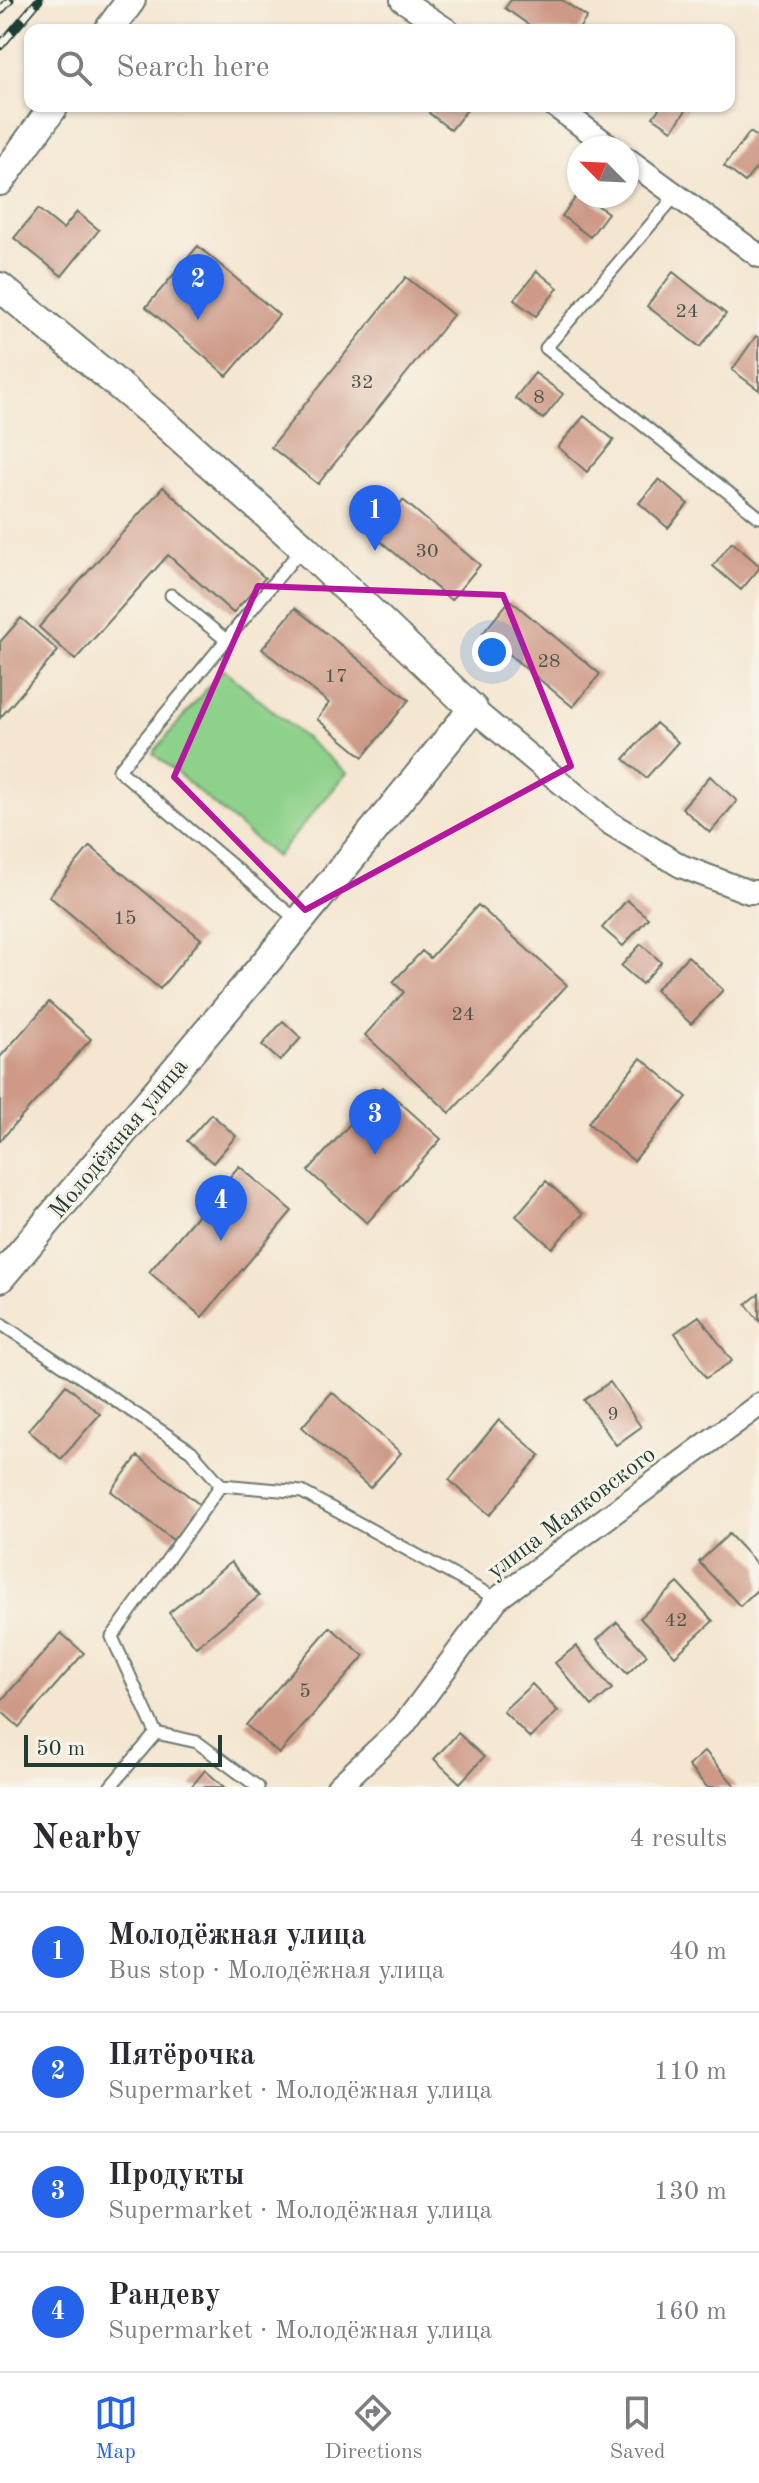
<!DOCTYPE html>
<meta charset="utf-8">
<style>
:root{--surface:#fff;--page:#f2f2f3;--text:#2b2b33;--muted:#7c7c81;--line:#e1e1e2;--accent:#2563eb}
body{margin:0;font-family:"Old Standard TT",serif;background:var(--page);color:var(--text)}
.compass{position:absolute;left:567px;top:136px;width:72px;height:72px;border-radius:50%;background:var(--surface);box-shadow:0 2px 6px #0004;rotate:294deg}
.scale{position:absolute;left:24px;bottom:20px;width:198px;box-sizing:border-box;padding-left:8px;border:4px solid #1f3d34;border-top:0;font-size:22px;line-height:28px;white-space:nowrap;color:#1f3d34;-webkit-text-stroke:6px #f7f3e8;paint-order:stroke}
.you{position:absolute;left:492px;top:652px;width:28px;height:28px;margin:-20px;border:6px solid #fff;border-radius:50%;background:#1a73e8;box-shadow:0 0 0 12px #1a73e833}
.badge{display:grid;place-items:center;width:52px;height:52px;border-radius:50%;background:var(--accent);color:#fff;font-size:26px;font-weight:700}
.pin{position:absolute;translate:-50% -66px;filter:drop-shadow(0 2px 4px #0008)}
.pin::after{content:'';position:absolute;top:42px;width:28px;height:24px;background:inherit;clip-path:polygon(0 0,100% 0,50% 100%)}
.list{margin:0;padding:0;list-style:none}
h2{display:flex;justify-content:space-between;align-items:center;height:104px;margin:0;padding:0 32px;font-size:34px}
h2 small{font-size:26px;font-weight:400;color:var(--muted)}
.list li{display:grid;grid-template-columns:52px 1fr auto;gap:24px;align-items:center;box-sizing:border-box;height:120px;padding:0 32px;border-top:2px solid var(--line)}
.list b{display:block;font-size:30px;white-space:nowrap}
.list p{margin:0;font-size:26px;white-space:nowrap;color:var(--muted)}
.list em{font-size:26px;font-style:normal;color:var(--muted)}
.icon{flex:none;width:44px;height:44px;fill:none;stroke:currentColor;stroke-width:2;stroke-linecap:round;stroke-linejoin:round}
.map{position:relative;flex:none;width:759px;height:1787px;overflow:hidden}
.search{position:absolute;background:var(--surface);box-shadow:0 2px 6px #0004;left:24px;right:24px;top:24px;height:88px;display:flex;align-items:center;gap:20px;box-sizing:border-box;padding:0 28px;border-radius:16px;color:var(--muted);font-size:30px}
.sheet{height:584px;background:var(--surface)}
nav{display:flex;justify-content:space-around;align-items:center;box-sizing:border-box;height:112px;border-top:2px solid var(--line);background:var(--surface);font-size:22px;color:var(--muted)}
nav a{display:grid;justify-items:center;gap:4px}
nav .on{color:var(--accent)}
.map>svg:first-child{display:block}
</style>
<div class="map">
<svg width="759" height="1787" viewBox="0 0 759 1787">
<rect width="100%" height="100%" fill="#f7f3e8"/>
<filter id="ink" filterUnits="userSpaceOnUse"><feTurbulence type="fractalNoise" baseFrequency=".0125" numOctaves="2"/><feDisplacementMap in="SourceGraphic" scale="16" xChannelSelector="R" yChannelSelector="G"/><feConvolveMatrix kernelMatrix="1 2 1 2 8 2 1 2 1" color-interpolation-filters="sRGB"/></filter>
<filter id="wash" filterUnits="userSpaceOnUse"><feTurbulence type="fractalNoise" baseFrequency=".006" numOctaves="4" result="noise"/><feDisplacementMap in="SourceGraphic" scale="32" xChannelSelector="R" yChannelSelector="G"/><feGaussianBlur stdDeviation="1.8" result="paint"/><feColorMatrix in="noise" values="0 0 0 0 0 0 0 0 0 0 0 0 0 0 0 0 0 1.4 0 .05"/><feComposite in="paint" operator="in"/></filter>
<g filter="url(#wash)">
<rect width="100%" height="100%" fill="#f4e6d0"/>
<path fill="#8ed18a" stroke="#56875f" stroke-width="2" d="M223 669 347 773 276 857 153 753Z"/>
<g id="blocks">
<path fill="#ce9986" d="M511 0H562L587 17 578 30H536L505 8Z
M434 106H470L451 130 429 113Z
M661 106H689L672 130 653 117Z
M750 132 759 138V164L745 182 724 166Z
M579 193V196H585L608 213 590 237 562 216Z
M38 209 63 229 77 212 99 230 62 276 14 238Z
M198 246 279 315 227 376 146 307Z
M537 271 558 288 536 316 514 300Z
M673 272 726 314 700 347 647 306Z
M406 277 453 315 318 484 271 447Z
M756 336 759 338V390L732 370Z
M535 373 563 394 543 419 515 398Z
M584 416 614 440 587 472 558 447Z
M659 479 688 504 668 528 639 503Z
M163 487 265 578 233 613 168 555 75 660 39 627Z
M403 500 480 565 451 600 373 535Z
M732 542 759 565V569L741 590 713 566Z
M510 600 600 674 573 707 483 633Z
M295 608 409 700 363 757 317 719 329 703 262 649Z
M21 618 58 651 0 718V642Z
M656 723 678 742 646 778 624 759Z
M710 776 737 801 710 833 682 808Z
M90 846 201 939 160 989 49 896Z
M627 900 648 918 623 946 602 928Z
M478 905 567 985 450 1113 365 1035 404 992 393 982 422 951 430 958Z
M641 944 661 962 642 984 621 966Z
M688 956 723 990 691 1024 655 990Z
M49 1002 91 1039 0 1141V1057Z
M283 1021 301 1038 280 1061 262 1045Z
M641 1058 687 1097 634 1161 588 1123Z
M383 1087 441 1139 367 1223 308 1171Z
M211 1114 236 1136 213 1163 187 1141Z
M239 1166 292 1211 202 1317 149 1272Z
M546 1181 583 1214 552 1248 516 1216Z
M759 1294V1321L746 1304Z
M699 1316 732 1361 706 1378 675 1333Z
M610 1382 641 1427 616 1445 584 1400Z
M66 1385 100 1414 61 1459 28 1430Z
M332 1392 401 1453 370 1488 302 1427Z
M499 1420 540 1455 490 1515 449 1480Z
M138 1456 200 1505 173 1540 111 1491Z
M729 1534 759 1566V1588L740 1606 699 1562Z
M231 1562 259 1596 196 1647 169 1613Z
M678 1583 713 1621 675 1656 640 1618Z
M617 1622 647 1655 627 1674 597 1640Z
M330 1627 364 1656 279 1754 246 1725Z
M61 1633 84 1653 19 1727 0 1710V1702Z
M576 1646 612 1689 592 1706 555 1663Z
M532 1684 558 1711 530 1738 503 1711Z
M458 1733 484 1757 460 1783 434 1759Z
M705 1751 736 1787H707L688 1766Z
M205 1770 224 1787H191Z"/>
</g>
</g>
<g filter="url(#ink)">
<use href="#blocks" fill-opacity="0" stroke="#6a786b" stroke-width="2"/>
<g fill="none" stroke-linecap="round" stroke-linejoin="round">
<g stroke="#6a786b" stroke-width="15">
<path id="service" d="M676 195 546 348 759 517
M171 595 226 640
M298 921 119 770 303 547
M0 1323 191 1451 221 1485 302 1492 497 1599
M156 1733 197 1742 258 1787
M110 1787 156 1733 112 1637 221 1485"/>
</g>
<g stroke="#6a786b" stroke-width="26">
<path id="minor" d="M402 0 447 30
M555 106 612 148
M627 159 759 256
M473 709 608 822 681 866 749 892H759
M338 1787 403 1726 497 1599 759 1405"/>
</g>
<g stroke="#6a786b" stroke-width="32">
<path id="tertiary" d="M109 30 131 0
M0 181 54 106
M0 287 163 422 303 547 473 709 267 961 0 1278"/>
</g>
<use href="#service" stroke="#fff" stroke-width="11"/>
<use href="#minor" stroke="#fff" stroke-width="22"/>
<use href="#tertiary" stroke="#fff" stroke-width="28"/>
<g stroke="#1f3d34" stroke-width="9">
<path id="rail" d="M0 11 10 0
M0 46 39 0"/>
</g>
<use href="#rail" stroke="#f7f3e8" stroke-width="6" stroke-dasharray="18" stroke-linecap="butt"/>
</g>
</g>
<path fill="none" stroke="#b5179e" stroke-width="6" stroke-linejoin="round" d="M258 586 503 595 571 766 305 910 174 777Z"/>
<g text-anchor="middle" stroke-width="6" stroke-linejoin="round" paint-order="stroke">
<g font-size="20" fill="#4b5448">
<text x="687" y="317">24</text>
<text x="362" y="388">32</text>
<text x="539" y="403">8</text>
<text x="427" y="557">30</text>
<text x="549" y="667">28</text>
<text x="336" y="682">17</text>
<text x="125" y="924">15</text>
<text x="463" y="1020">24</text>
<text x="613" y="1420">9</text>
<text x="676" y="1626">42</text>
<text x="305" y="1697">5</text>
</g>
<g font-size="24" fill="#1f3d34" stroke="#f7f3e8">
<text transform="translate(118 1138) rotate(-50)" y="8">Молодёжная улица</text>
<text transform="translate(571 1512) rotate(-37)" y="8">улица Маяковского</text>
</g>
</g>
</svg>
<svg class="compass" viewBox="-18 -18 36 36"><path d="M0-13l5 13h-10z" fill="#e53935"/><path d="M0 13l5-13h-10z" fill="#7c7c81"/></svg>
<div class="scale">50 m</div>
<div class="you"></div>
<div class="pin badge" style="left:375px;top:551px">1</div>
<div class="pin badge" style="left:198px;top:320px">2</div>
<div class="pin badge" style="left:375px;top:1155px">3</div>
<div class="pin badge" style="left:221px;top:1241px">4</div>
<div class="search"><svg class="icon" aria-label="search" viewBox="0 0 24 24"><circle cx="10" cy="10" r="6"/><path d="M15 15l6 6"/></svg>Search here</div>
</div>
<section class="sheet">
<h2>Nearby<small>4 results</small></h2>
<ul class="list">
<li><span class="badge">1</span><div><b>Молодёжная улица</b><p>Bus stop · Молодёжная улица</p></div><em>40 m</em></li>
<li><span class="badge">2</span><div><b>Пятёрочка</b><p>Supermarket · Молодёжная улица</p></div><em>110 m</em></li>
<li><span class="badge">3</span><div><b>Продукты</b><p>Supermarket · Молодёжная улица</p></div><em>130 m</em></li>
<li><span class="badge">4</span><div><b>Рандеву</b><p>Supermarket · Молодёжная улица</p></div><em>160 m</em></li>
</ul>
</section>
<nav>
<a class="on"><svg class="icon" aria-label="map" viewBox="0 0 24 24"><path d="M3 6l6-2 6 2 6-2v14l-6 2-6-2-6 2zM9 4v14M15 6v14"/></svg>Map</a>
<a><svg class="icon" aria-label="directions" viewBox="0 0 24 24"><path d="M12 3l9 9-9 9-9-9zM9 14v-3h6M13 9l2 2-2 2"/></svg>Directions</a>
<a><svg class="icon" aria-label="saved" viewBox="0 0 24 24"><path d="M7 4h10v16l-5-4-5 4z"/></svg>Saved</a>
</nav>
